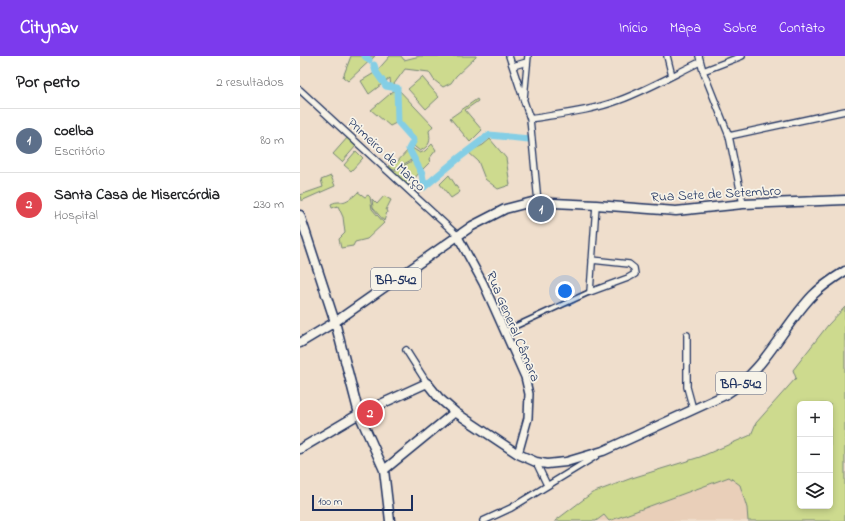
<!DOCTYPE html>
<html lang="pt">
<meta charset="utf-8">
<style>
:root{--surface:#fff;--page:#f2f2f2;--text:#202124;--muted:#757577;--line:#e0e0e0;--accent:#7c3aed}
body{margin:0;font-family:"Indie Flower",sans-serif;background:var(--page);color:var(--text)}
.controls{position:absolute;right:12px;bottom:12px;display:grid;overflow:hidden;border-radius:6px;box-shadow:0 2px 6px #0003}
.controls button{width:36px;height:36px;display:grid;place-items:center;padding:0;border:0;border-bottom:1px solid var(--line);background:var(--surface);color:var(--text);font:20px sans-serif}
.scale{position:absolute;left:12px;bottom:10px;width:101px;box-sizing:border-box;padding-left:4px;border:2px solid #1b2f5e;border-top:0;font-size:11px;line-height:14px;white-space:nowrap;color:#1b2f5e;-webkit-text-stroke:3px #f7f3e8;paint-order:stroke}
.you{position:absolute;left:265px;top:235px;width:14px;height:14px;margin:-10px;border:3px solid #fff;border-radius:50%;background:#1a73e8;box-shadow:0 0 0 6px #1a73e833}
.badge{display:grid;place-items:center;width:26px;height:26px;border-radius:50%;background:var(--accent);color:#fff;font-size:13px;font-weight:700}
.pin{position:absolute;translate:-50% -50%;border:2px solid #fff;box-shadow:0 1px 4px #0006}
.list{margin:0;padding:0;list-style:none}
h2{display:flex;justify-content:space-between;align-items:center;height:52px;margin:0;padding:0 16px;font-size:17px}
h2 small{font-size:13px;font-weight:400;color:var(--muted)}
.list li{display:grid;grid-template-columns:26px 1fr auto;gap:12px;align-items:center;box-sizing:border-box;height:64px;padding:0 16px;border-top:1px solid var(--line)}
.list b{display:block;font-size:15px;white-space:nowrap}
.list p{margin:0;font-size:13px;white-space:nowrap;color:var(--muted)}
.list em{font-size:13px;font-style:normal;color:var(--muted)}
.icon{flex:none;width:22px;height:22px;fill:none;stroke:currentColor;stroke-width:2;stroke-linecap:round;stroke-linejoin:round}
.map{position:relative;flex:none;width:545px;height:465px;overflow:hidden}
header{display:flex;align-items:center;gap:24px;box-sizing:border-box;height:56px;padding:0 20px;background:var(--accent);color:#fff}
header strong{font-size:19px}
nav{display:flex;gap:22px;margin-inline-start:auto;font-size:14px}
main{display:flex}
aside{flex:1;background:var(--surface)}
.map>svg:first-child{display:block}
</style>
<header>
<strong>Citynav</strong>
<nav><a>Início</a><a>Mapa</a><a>Sobre</a><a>Contato</a></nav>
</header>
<main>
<aside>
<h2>Por perto<small>2 resultados</small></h2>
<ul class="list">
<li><span class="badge" style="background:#5c6f8a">1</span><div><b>coelba</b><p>Escritório</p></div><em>80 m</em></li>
<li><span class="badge" style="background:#e0444e">2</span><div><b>Santa Casa de Misercórdia</b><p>Hospital</p></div><em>230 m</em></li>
</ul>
</aside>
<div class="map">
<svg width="545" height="465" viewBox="0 0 545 465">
<rect width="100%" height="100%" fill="#efdecc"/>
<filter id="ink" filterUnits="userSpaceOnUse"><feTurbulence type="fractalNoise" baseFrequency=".025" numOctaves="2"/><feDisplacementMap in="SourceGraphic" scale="8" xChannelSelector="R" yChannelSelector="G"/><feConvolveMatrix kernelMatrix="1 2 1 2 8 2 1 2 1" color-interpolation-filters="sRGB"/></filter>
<g filter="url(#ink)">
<path fill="#e9cfb9" d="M429 421 440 428 447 452 448 465H296L304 459 309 465Z"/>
<path fill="#cdda8e" stroke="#748476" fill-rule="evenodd" d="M51 0H75L48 25 43 21Z
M90 0H101L104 4 120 0H176V1L156 20 151 27 143 31 134 24 129 16 105 13 91 32 90 22 69 38 61 25 76 16Z
M122 21 139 41 126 53 108 33Z
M97 32 133 70 129 75C131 85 130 90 120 95L110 87 114 84 111 78 98 66 90 70 71 54Z
M177 43 178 45 165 54 182 74 170 86 150 62Z
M48 81 56 90 42 106 33 98Z
M190 83 206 102 210 129 198 133 185 123 178 105 168 96 183 89Z
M132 88 136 94 129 103 130 106 121 115 115 105 113 96 109 92V90L120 97 125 95Z
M109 93 113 98V103L93 114 89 110 96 107Z
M56 95 63 102 51 115 44 109Z
M112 105 120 116 106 132 93 119 94 115Z
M149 119 160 136 151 142 140 128Z
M31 120 35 130 1 145 0 139 23 131 21 124Z
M58 136 65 141 68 139 70 141 72 153 84 167 67 183 55 186 53 190 41 192 39 183 45 177 43 161 38 150 32 152 31 148C35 146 36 146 41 146 46 146 55 140 58 136Z
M84 140 91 144 86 154 87 156 84 165 73 152 72 143 77 148Z
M545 251V465H448L447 452 440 429 429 421 309 465 304 459 296 465H255L292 437 332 422 400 401 451 379 456 367 496 322 493 314 528 269ZM500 348H530V450H500Z"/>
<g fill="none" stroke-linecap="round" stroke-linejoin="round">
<path stroke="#84cee5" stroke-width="7" d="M65 0 69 4
M74 9 76 16 86 30 97 32 98 66 114 84 109 93 122 118 124 131
M124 131 160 101 189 79 229 83"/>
<g stroke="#1b2f5e" stroke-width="7">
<path id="pedestrian" d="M205 275 290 236"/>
</g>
<g stroke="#1b2f5e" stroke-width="8">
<path id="minor" d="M209 0 230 63 238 146
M367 0 372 20
M399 0 403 15 429 80 443 148
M213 10 227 6
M403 15 442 0
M0 34 157 179
M224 42 228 0
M230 63C260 58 291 55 320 44 347 34 373 19 400 6
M429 80 545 55
M292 204 329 208 334 212 335 218 328 222 290 236 296 149
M387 279V331L393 353
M106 294 127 327
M236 406 247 429
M183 465 211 452 296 400"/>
</g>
<g stroke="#1b2f5e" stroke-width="10">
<path id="tertiary" d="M157 179 183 227 225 321 229 338 228 362 218 398"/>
</g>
<g stroke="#1b2f5e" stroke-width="11">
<path id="primary" d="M0 159 35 266 59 358 84 414 90 465
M0 287 35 266 172 170 205 153 232 146 296 149 376 155 443 148 545 144
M0 393 59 358 127 327 139 342 155 356
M84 414 155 356 218 398 236 406 247 408 266 406 303 395 425 339C465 315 482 271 513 239 523 229 534 222 545 215"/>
</g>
<use href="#pedestrian" stroke="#f7f3e8" stroke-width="4"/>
<use href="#minor" stroke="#f7f3e8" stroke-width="5.5"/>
<use href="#tertiary" stroke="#f7f3e8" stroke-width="7"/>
<use href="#primary" stroke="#f7f3e8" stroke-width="8"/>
</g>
</g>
<g text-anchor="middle" stroke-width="3.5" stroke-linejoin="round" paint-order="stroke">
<g fill="#f7f3e8" stroke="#5d6a87" stroke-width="1">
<rect x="71" y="212" width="50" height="22" rx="3"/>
<rect x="416" y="316" width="50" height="22" rx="3"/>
</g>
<g font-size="13" font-weight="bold" fill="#1b2f5e">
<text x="96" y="228">BA-542</text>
<text x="441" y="332">BA-542</text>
</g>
<g font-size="14" fill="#1b2f5e" stroke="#f7f3e8">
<text transform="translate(87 98) rotate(43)" y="5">Primeiro de Março</text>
<text transform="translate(416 137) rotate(-3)" y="5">Rua Sete de Setembro</text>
<text transform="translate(214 270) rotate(67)" y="5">Rua General Câmara</text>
</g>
</g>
</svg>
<div class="controls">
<button>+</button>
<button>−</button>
<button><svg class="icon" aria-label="layers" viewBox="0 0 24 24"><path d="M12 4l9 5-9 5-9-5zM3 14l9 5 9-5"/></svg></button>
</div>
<div class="scale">100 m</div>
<div class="you"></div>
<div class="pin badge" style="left:241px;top:153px;background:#5c6f8a">1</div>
<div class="pin badge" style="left:70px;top:357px;background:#e0444e">2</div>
</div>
</main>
